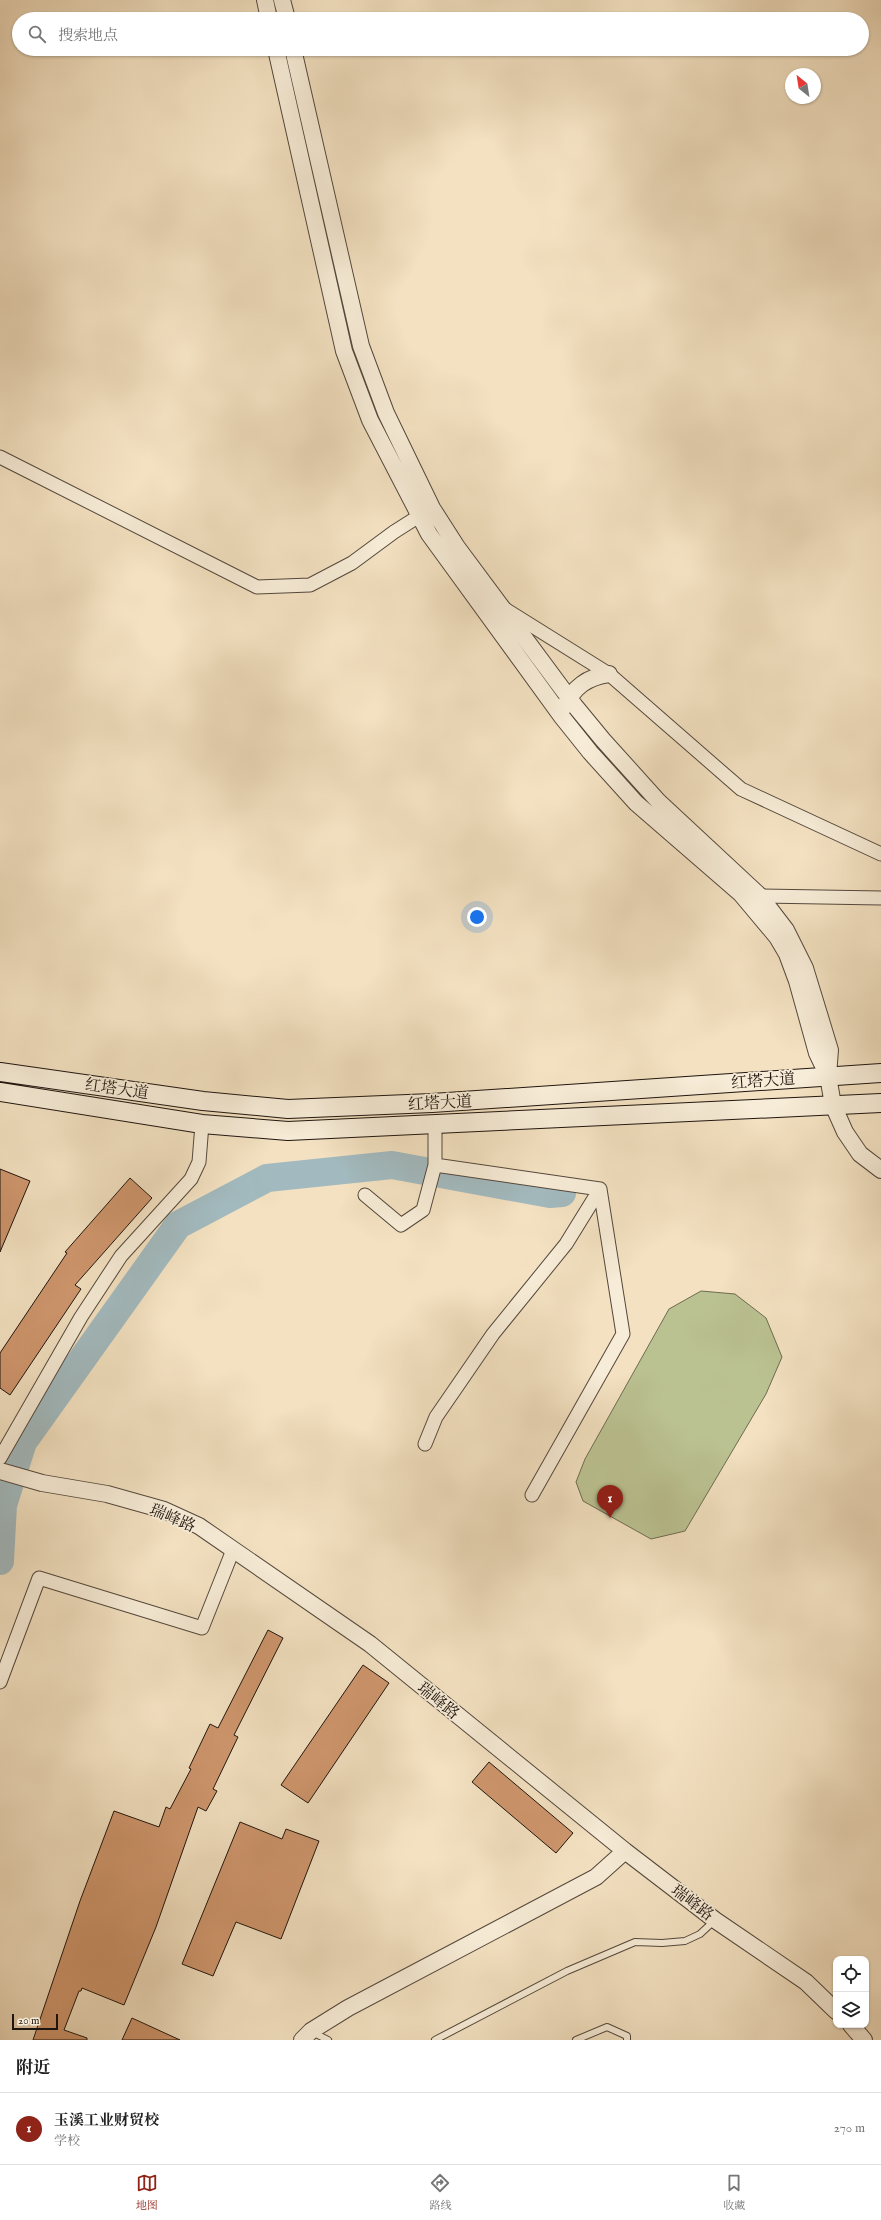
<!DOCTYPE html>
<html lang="zh">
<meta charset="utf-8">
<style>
:root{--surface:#fff;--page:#f2f2f2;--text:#222;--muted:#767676;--line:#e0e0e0;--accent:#8f2418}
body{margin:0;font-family:"IM FELL English","Noto Serif SC",serif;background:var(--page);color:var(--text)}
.controls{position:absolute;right:12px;bottom:12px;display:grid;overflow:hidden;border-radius:8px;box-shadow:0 1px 3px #0004}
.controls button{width:36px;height:36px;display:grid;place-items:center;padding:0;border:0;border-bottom:1px solid var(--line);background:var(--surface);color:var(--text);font:20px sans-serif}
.compass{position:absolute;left:785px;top:68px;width:36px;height:36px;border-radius:50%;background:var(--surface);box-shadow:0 1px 3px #0004;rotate:330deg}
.scale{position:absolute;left:12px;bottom:10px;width:46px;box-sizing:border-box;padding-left:4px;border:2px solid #1f150f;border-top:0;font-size:11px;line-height:14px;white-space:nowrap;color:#1f150f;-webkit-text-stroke:3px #f7ecd7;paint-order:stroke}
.you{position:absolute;left:477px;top:917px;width:14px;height:14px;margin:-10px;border:3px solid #fff;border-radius:50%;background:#1a73e8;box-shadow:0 0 0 6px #1a73e833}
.badge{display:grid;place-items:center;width:26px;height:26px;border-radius:50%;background:var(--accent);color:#fff;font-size:13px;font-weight:700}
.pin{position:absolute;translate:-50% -33px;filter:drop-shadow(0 1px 2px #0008)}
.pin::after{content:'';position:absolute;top:21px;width:14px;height:12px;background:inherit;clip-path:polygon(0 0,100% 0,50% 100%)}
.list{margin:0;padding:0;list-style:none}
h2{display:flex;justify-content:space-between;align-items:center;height:52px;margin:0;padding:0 16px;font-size:17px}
h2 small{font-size:13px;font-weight:400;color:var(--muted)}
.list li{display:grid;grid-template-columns:26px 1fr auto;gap:12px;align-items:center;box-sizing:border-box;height:72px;padding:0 16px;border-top:1px solid var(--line)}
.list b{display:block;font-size:15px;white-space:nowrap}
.list p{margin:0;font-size:13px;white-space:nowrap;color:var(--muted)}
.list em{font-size:13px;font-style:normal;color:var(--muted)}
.icon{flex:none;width:22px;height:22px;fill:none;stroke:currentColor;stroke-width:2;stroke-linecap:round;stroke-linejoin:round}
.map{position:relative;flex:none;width:881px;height:2040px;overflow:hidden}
.search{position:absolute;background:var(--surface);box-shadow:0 1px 3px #0004;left:12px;right:12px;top:12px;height:44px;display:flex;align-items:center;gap:10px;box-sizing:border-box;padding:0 14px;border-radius:22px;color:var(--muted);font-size:15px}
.sheet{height:124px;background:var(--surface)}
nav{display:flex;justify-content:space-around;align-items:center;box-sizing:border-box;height:56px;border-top:1px solid var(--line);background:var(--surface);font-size:11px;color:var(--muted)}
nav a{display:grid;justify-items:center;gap:2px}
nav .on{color:var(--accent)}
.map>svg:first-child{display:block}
</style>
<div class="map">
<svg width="881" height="2040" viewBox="0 0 881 2040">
<rect width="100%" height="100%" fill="#f3e1c1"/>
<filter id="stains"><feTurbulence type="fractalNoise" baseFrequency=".005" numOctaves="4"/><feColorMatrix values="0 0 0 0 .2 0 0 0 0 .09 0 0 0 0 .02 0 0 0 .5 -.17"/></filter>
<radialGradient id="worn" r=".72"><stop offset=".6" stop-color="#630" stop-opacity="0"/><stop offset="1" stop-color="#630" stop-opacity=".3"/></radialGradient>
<path fill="#bbc292" stroke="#6d6c50" d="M701 1291 735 1294 766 1318 782 1357 766 1394 685 1531 651 1539 583 1501 576 1482 585 1459 669 1309Z"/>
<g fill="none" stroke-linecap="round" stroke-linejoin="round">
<path stroke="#a2babf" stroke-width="28" d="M0 1561 3 1505 23 1442 178 1225 267 1178 392 1165 550 1194 562 1193"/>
</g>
<path fill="#cf966d" stroke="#1f150f" d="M0 1169 30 1181 0 1252Z
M130 1178 152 1198 75 1285 81 1289 10 1395 0 1388V1353L67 1253 65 1252Z
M268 1630 283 1638 234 1735 238 1737 213 1789 217 1791 206 1811 198 1807 156 1927 124 2005 82 1988 81 1991H79L64 2030 87 2038V2040H33L80 1901 114 1811 159 1827 166 1807 170 1809 191 1769 189 1768 210 1724 218 1728Z
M363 1665 389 1683 308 1803 281 1785Z
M489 1762 573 1833 556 1853 472 1782Z
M240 1822 282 1839 286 1829 319 1841 281 1939 236 1922 213 1976 182 1964Z
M132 2018 180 2040H122Z"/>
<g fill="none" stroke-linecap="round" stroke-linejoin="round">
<g stroke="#54483c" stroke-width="8">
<path id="service" d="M312 2032 328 2040
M435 2040 567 1971 635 1942 662 1943 685 1941 700 1934 715 1920
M576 2040 607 2027 627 2036V2040"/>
</g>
<g stroke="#54483c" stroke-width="15">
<path id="minor" d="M0 457 257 587 310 585 352 563 394 532 427 511
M505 609 609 674 741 789 881 854
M754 899 760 896 881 898
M365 1195 401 1225 423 1210 435 1165V1126
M425 1444 436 1417 493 1334 566 1244 600 1189 435 1165
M0 1458 81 1317 121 1256 191 1179 199 1162 202 1124
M532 1495 623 1334 600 1189
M0 1682 39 1578 202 1628 233 1550"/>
</g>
<g stroke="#54483c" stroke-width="18">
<path id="tertiary" d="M265 0 269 19
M282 0 287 19
M276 49 344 351 370 420 429 534 562 717 590 752 636 803 741 894 777 937 787 954 797 981 817 1053 828 1076 833 1105 845 1132 860 1154 881 1170
M293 49 361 346 386 413 432 508 457 547 575 706 603 740 658 801 760 896 786 930 805 968 830 1050 828 1076
M564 707C574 687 587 677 609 674
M0 1471 42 1483 107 1494 164 1510 199 1526 370 1644 625 1851 715 1920 806 1982 836 2011
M851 2025 864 2040
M302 2040 311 2031 348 2008 596 1877 625 1851"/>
</g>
<g stroke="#1f150f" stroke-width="20">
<path id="secondary" d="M0 1072 203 1101 288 1109 432 1103 881 1073
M0 1092 202 1124 288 1131 881 1103"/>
</g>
<use href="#service" stroke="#f7ecd7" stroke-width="6"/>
<use href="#minor" stroke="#f7ecd7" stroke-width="13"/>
<use href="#tertiary" stroke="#f7ecd7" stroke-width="16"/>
<use href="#secondary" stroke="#f7ecd7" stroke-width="18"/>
</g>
<g text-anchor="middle" stroke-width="3.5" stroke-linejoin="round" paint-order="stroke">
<g font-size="16" fill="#1f150f" stroke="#f7ecd7">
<text transform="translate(763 1080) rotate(-4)" y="6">红塔大道</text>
<text transform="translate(117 1088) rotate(8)" y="6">红塔大道</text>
<text transform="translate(440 1102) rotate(-3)" y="6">红塔大道</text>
<text transform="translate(173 1517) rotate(23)" y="6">瑞峰路</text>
<text transform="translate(439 1700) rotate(39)" y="6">瑞峰路</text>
<text transform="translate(693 1902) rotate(37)" y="6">瑞峰路</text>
</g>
</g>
<rect width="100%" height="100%" filter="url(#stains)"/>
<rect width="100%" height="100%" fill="url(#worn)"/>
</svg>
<div class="controls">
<button><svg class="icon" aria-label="locate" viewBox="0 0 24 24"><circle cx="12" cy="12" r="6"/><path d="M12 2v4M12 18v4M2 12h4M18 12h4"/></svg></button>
<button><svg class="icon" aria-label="layers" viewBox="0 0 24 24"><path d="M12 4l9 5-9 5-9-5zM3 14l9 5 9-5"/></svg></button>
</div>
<svg class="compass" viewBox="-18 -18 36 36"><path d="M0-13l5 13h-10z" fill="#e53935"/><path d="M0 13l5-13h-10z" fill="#767676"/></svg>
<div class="scale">20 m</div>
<div class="you"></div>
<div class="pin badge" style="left:610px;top:1518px">1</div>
<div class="search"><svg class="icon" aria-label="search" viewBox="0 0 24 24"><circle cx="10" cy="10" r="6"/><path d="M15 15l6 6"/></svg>搜索地点</div>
</div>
<section class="sheet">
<h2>附近<small></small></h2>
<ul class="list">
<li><span class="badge">1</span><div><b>玉溪工业财贸校</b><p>学校</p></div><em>270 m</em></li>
</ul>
</section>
<nav>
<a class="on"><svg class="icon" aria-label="map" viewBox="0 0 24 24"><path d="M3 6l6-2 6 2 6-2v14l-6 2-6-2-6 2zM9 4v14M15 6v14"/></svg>地图</a>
<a><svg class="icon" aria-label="directions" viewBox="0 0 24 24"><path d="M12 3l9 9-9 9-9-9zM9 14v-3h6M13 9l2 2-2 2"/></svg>路线</a>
<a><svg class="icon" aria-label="saved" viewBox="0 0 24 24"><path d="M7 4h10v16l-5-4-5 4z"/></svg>收藏</a>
</nav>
